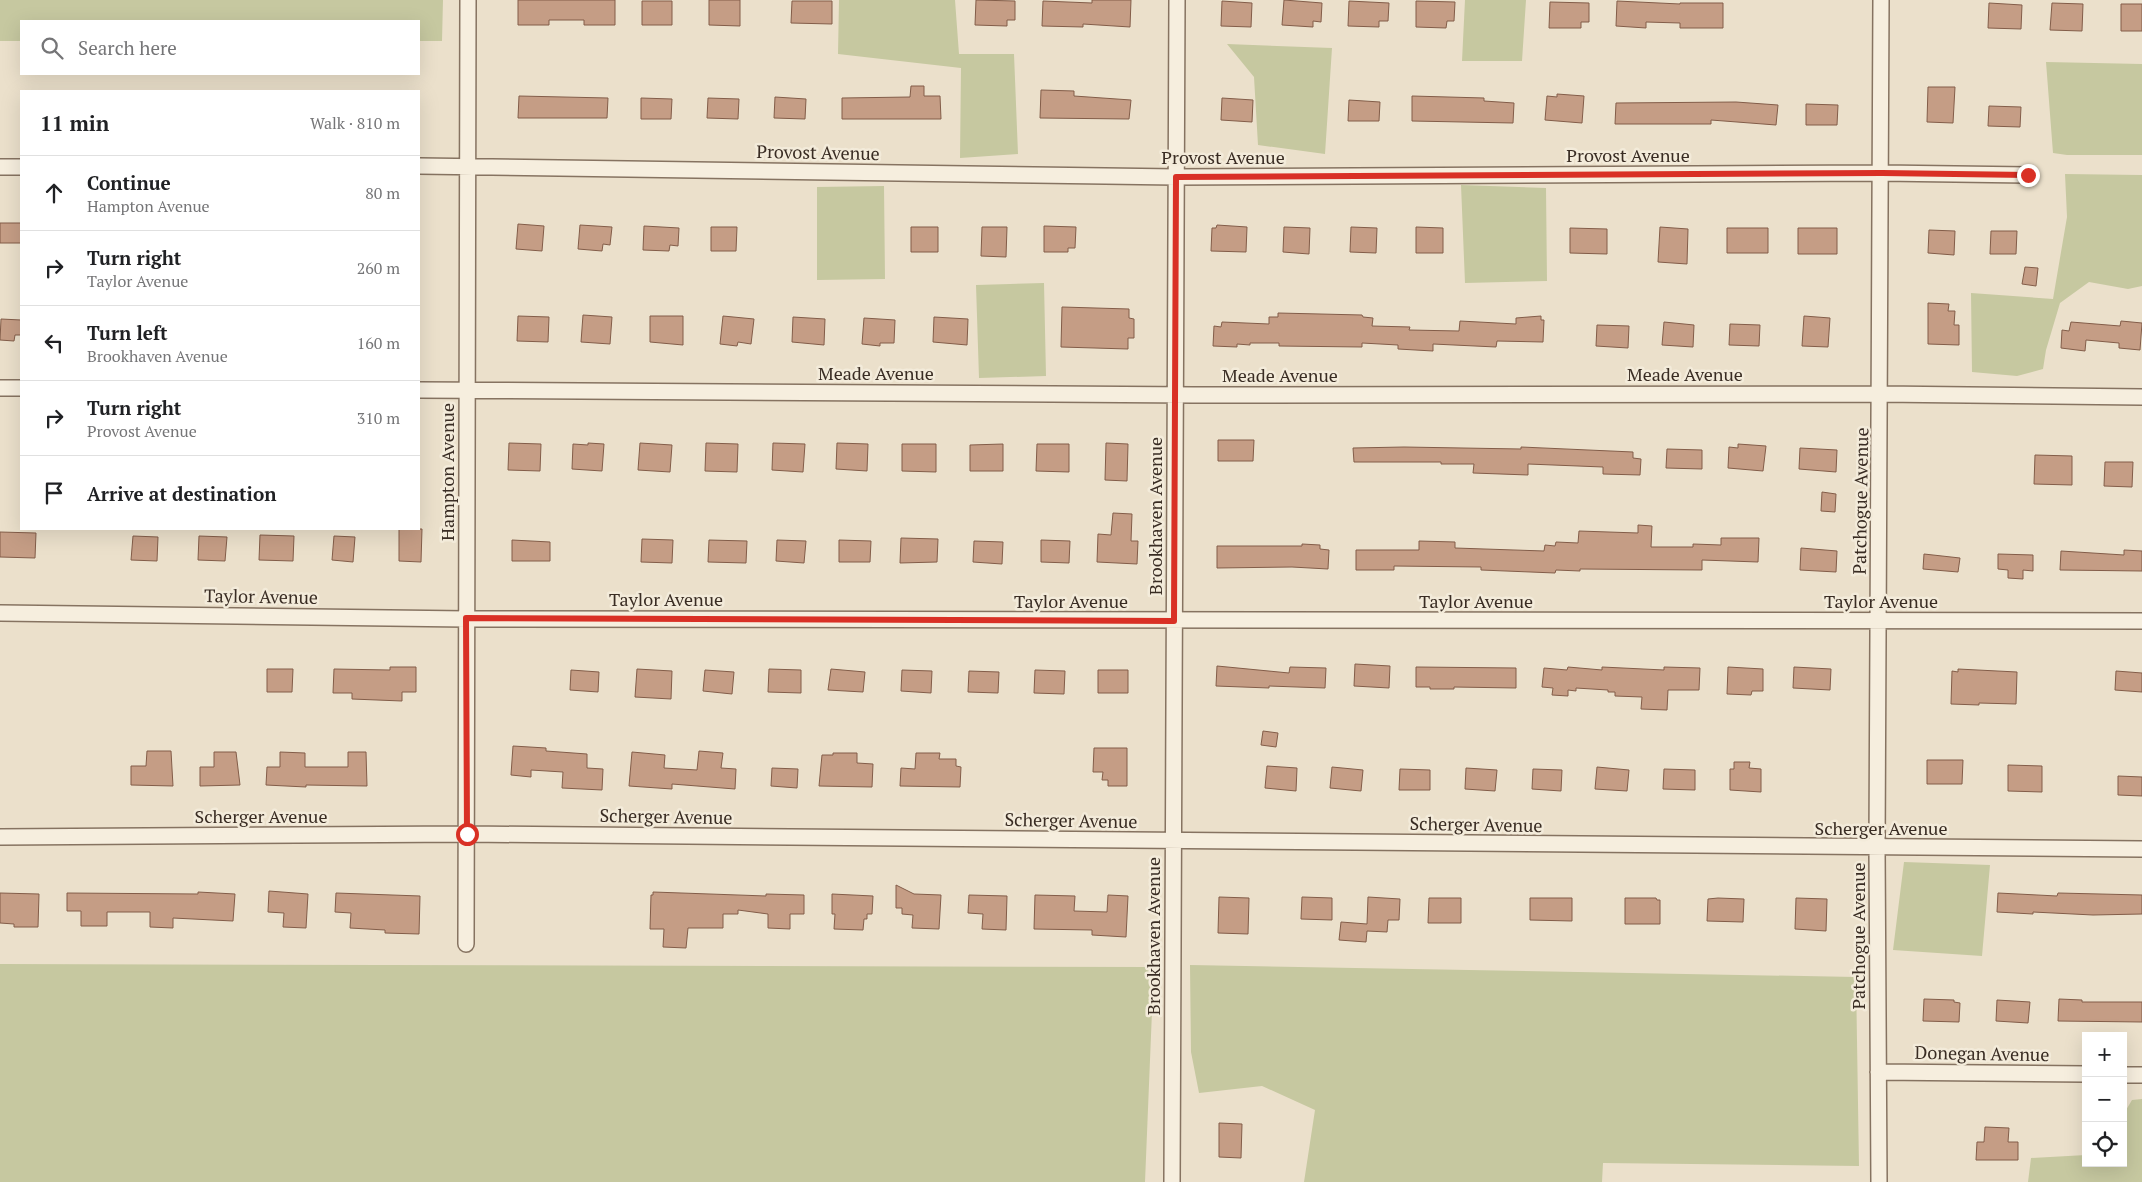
<!DOCTYPE html>
<meta charset="utf-8">
<style>
:root{--surface:#fff;--page:#f2f2f2;--text:#202124;--muted:#757577;--line:#e0e0e0}
body{margin:0;font-family:"PT Serif",serif;background:var(--page);color:var(--text)}
.controls{position:absolute;right:15px;bottom:15px;display:grid;overflow:hidden;border-radius:0px;box-shadow:0 5px 20px #0002}
.controls button{width:45px;height:45px;display:grid;place-items:center;padding:0;border:0;border-bottom:1px solid var(--line);background:var(--surface);color:var(--text);font:25px sans-serif}
.stop{position:absolute;width:15px;height:15px;margin:-11px;border:4px solid #d93025;border-radius:50%;background:#fff}
.stop.end{background:#d93025;border-color:#fff;box-shadow:0 1px 5px #0008}
.list{margin:0;padding:0;list-style:none}
h2{display:flex;justify-content:space-between;align-items:center;height:65px;margin:0;padding:0 20px;font-size:21px}
h2 small{font-size:16px;font-weight:400;color:var(--muted)}
.list li{display:grid;grid-template-columns:32px 1fr auto;gap:15px;align-items:center;box-sizing:border-box;height:75px;padding:0 20px;border-top:1px solid var(--line)}
.list b{display:block;font-size:19px;white-space:nowrap}
.list p{margin:0;font-size:16px;white-space:nowrap;color:var(--muted)}
.list em{font-size:16px;font-style:normal;color:var(--muted)}
.icon{flex:none;width:28px;height:28px;fill:none;stroke:currentColor;stroke-width:2;stroke-linecap:round;stroke-linejoin:round}
.map{position:relative;flex:none;width:2142px;height:1182px;overflow:hidden}
.search{position:absolute;background:var(--surface);box-shadow:0 5px 20px #0002;left:20px;top:20px;width:400px;height:55px;display:flex;align-items:center;gap:12px;box-sizing:border-box;padding:0 18px;border-radius:0px;color:var(--muted);font-size:19px}
.panel{position:absolute;background:var(--surface);box-shadow:0 5px 20px #0002;left:20px;top:90px;width:400px;height:440px;border-radius:0px}
.map>svg:first-child{display:block}
</style>
<div class="map">
<svg width="2142" height="1182" viewBox="0 0 2142 1182">
<rect width="100%" height="100%" fill="#ebe0cb"/>
<path fill="#c6c8a0" d="M0 0H443L442 41H419V21H21V41H0Z
M839 0H955L959 54H1014L1018 154 960 158 961 68 838 54Z
M1465 0H1526L1522 61H1462Z
M1227 44 1332 48 1325 154 1258 145 1254 77Z
M2046 62 2142 64V155H2067L2053 153Z
M2065 174 2142 175V286L2128 289 2089 282 2060 303 2046 350 2043 369 2017 376 1972 372 1971 293 2053 299 2067 217Z
M1461 185 1546 188 1547 281 1465 283Z
M884 186 885 279 817 280V187Z
M1044 283 1046 376 979 378 976 285Z
M1904 862 1990 865 1982 956 1893 950Z
M0 964 1150 967 1153 987 1145 1182H0Z
M1190 965 1856 977 1859 1166 1603 1163 1602 1182H1304L1315 1110 1262 1086 1199 1093 1191 1052Z
M2142 1099V1182H2028L2031 1158 2086 1155V1163H2123V1115L2132 1100Z"/>
<path fill="#c59d85" stroke="#835d49" d="M518 0H615V25H584V20H549V25H518Z
M709 0H740V26L709 25Z
M976 0 1015 1V20H1007V26L975 25Z
M1092 0H1131L1130 27 1083 24V27L1042 26 1043 1 1092 3Z
M1284 0 1322 3 1321 22 1313 21V27L1282 25Z
M642 1H672V25H642Z
M792 1H832V24L791 23Z
M1222 1 1252 3 1251 27 1221 26Z
M1349 1 1389 3 1388 21H1379V27L1348 26Z
M1416 1 1455 2 1454 21H1447L1446 28 1416 27Z
M1617 1 1680 4V3H1723V28H1680V23L1646 22V28L1616 26Z
M1550 2 1589 3V22H1581V28H1549Z
M1989 3 2022 5 2021 29 1988 28Z
M2052 3 2083 4 2082 31 2050 30Z
M2121 4H2142V31H2121Z
M911 86H924V96H940L941 119H842V98L910 97Z
M1928 87H1955L1953 123 1927 122Z
M1041 90 1074 91V96L1131 100 1129 119 1040 118Z
M1557 94 1584 96 1582 123 1545 120 1547 96 1557 97Z
M519 96 608 98 607 118H518Z
M1412 96 1484 98V101L1514 103 1513 123 1412 121Z
M775 97 806 99 805 119 774 118Z
M641 98 672 99 671 119H641Z
M708 98 739 99 738 119 707 118Z
M1222 98 1253 100 1252 122 1221 120Z
M1349 100 1380 102 1379 121H1348Z
M1736 102 1778 105 1776 125 1711 120V124H1615L1616 103Z
M1806 104 1838 105 1837 125H1806Z
M1989 106 2021 107 2020 127 1988 126Z
M0 223H21V243H0Z
M518 224 544 226 542 251 516 249Z
M580 225 612 227 610 245 603 244 602 251 578 249Z
M1217 225 1247 227 1246 252 1211 251 1212 228H1216Z
M644 226 679 228 678 246 670 245 669 251 643 250Z
M1044 226 1076 227 1075 248H1068V252H1044Z
M711 227H737L736 251H711Z
M911 227H938V252H911Z
M982 227H1007L1006 257 981 256Z
M1284 227 1310 228 1309 254 1283 252Z
M1351 227 1377 228 1376 253 1350 252Z
M1416 227 1443 228V253H1416Z
M1660 227 1688 229 1687 264 1658 262Z
M1570 228 1607 229V254L1570 253Z
M1727 228H1768V253H1727Z
M1798 228H1837V254H1798Z
M1929 230 1955 231 1954 255 1928 253Z
M1991 231H2017L2016 254H1990Z
M2025 267 2038 268 2036 286 2022 284Z
M1928 303 1949 304 1948 311H1955L1954 325H1959V345L1928 344Z
M1062 307 1129 309V318L1134 319V338H1128V349L1061 347Z
M1278 313 1362 315 1363 317 1373 318 1372 326 1410 327 1409 330 1459 331 1460 321 1516 324V318L1541 316V320H1544L1543 342 1497 341 1496 347 1433 344V351L1398 349V345L1362 343V347L1279 346V343H1250V345L1237 344V347L1213 346 1214 326 1221 327 1222 322 1269 324V317H1278Z
M583 315 612 317 610 344 581 342Z
M518 316 549 317 548 342 517 341Z
M650 316H683V345L650 342Z
M723 316 754 319 751 344 738 342 737 346 720 344Z
M1804 316 1830 318 1828 347 1802 346Z
M793 317 825 319 824 345 792 342Z
M934 317 968 319 967 345 933 342Z
M864 318 895 320 894 343H880V346L862 344Z
M1 319 21 320V335H15L14 341 0 340Z
M2121 321 2142 323 2140 350 2119 348V343L2086 340 2085 351 2061 348 2062 330 2069 331 2071 322 2120 326Z
M1664 322 1694 325 1693 347 1662 345Z
M1730 324 1760 325 1759 346 1729 345Z
M1597 325 1629 326 1628 348 1596 346Z
M1218 440H1254L1253 461H1218Z
M509 443 541 444 540 471 508 470Z
M588 443 604 444 602 471 572 469 573 444 588 445Z
M640 443 672 445 670 472 638 470Z
M706 443 738 444 737 472 705 471Z
M773 443 805 444 803 472 772 470Z
M837 443 868 444 867 471 836 469Z
M1106 443 1128 444 1127 481 1105 480Z
M902 444H936V472L902 471Z
M1003 444V471H970V445Z
M1037 444H1069V472L1036 471Z
M1738 444 1766 446 1763 471 1728 468 1729 447 1738 448Z
M1404 447 1521 449V447L1633 452V458L1641 459 1640 475 1603 474V467L1528 464V475L1473 473 1474 464H1441V462H1354L1353 448Z
M1800 448 1837 450 1836 472 1799 469Z
M1667 449 1702 450V469L1666 468Z
M2035 455 2072 456V485L2034 484Z
M2105 462H2133L2132 487 2104 486Z
M1822 492 1836 494 1835 512 1821 511Z
M1113 513 1132 514 1131 541H1138L1137 564 1097 562 1098 534 1111 535Z
M1638 525 1652 526 1651 547H1693V544L1721 545V538H1759L1758 562 1702 560V570L1580 569V571L1556 570 1555 573 1481 570V567L1394 566V570H1356V550H1419V541L1455 542V548L1544 551 1545 545 1555 546 1556 542 1578 543 1579 531 1638 533Z
M399 529H422L421 562 399 561Z
M0 532 36 533 35 558 0 557Z
M260 535 294 536 293 561 259 560Z
M133 536 158 537 157 561 131 560Z
M199 536 227 537 225 561 198 560Z
M334 536 355 537 353 562 332 560Z
M901 538 938 539 937 562 900 563Z
M642 539 673 540 672 563 641 562Z
M512 540 550 542V561H512Z
M709 540 747 541 746 563 708 562Z
M777 540 806 541 804 563 776 561Z
M839 540 871 541 870 562H839Z
M1041 540 1070 541 1069 563 1041 562Z
M974 541 1003 542 1002 564 973 562Z
M1302 544 1320 545V549L1329 550 1328 569 1292 567 1217 568V546H1302Z
M1801 548 1837 551 1836 572 1800 570Z
M2124 550 2142 551V571L2060 570 2061 551 2124 555Z
M1924 554 1960 558 1958 572 1923 569Z
M1998 554 2033 555V571L2023 570V579L2008 578V570L1998 569Z
M1355 664 1390 666 1389 688 1354 686Z
M1217 666 1289 673 1290 667 1326 668 1325 688 1269 686V688L1216 686Z
M390 667H416V692H402V701L352 699V693H333L334 669 390 670Z
M1416 667 1516 668V688L1454 687V689H1430V687H1416Z
M1568 667 1602 670V667L1664 670V667L1700 668 1699 690H1668L1667 710 1641 709 1642 697 1615 696V692H1608V690L1576 688V691L1568 690V696L1552 695 1553 688 1542 687 1544 668 1567 670Z
M1728 667 1763 669V691H1752L1751 695 1727 694Z
M1794 667 1831 669 1830 690 1793 688Z
M267 669H293L292 692H267Z
M637 669 672 671 671 699 635 697Z
M769 669 801 670V693L768 692Z
M831 669 865 672 863 692 828 690Z
M1958 669 2017 672 2016 704 1979 703V705L1951 704 1952 671 1958 672Z
M571 670 599 672 598 692 570 690Z
M705 670 734 672 732 694 703 691Z
M902 670 932 671 931 693 901 691Z
M1035 670 1065 671 1064 694 1034 693Z
M1098 670H1128V693H1098Z
M969 671 999 672 998 693 968 692Z
M2116 671 2142 673V692L2115 690Z
M1263 731 1278 733 1276 747 1261 745Z
M513 746 546 748V751L587 754V768L603 769 602 790 562 788 563 772 531 770V777L511 775Z
M1094 748H1127V786H1108V780H1102L1103 772H1093Z
M147 751H171L173 786 131 785V766H146Z
M699 751 723 753 721 768 736 769 735 789 672 784V789L629 786 632 752 665 755 664 768 697 770Z
M214 752H236L240 785 200 786V767H214Z
M280 752 305 753V767H348V752H366L367 786 306 785V787L266 785 267 767H280Z
M833 753H857V763L873 764 872 787 819 786 822 755H833Z
M916 753H940L939 759H956V766L961 767 960 787 900 786 901 768 915 769Z
M1927 760H1963L1962 784H1927Z
M1734 762H1750L1749 768 1761 769V792L1730 790V769H1734Z
M2008 765 2042 766V792L2008 791Z
M1267 766 1297 768 1296 791 1265 788Z
M1332 767 1363 770 1361 791 1330 788Z
M1597 767 1629 770 1627 791 1595 789Z
M772 768 798 769 797 788 771 786Z
M1466 768 1497 770 1495 791 1465 789Z
M1400 769 1430 770V790H1399Z
M1533 769 1562 770 1561 791 1532 789Z
M1664 769 1695 770V790L1663 789Z
M2118 776 2142 777V796L2118 795Z
M896 885 914 894 941 895 939 929 912 928 913 915 902 914V908H896Z
M269 891 308 894 306 928 283 927 284 913 268 912Z
M198 892 235 894 233 921 173 918V928L150 927V912H107V926H81V911H67V893L198 894Z
M653 892 766 896V894L804 895V914H790V929L768 928V914L738 910V914H723V928H688L686 948 663 947 664 929H650L651 895H653Z
M0 893 39 894 38 927H14V924L0 923Z
M336 893 420 896 419 934 385 933V930L350 928 351 913 335 912Z
M1998 893 2057 896 2058 893 2142 895V914L2093 915 2033 912V914L1997 912Z
M832 894 873 896 872 914H867V919H864L863 930 834 929 835 914H832Z
M969 895 1007 896 1006 930 982 929 983 914 968 913Z
M1035 895 1075 896 1074 911 1107 912 1108 895 1128 896 1126 937 1092 935V930L1034 929Z
M1219 897 1249 898 1248 934 1218 933Z
M1302 897 1332 898V920L1301 919Z
M1368 897 1400 899 1399 920H1388L1387 932 1367 931 1366 942 1339 940 1341 922 1367 924Z
M1429 898H1461V923H1428Z
M1530 898H1572V921L1530 920Z
M1625 898H1656L1657 900H1660V924H1625Z
M1718 898 1744 899 1743 922 1707 921 1708 899Z
M1796 898 1827 899 1826 931 1795 929Z
M1924 999 1954 1000V1002L1960 1003 1959 1022 1923 1021Z
M2059 999 2082 1000V1002H2142V1022L2058 1021Z
M1997 1000 2030 1002 2028 1023 1996 1021Z
M1219 1123 1242 1124 1241 1158 1219 1157Z
M1985 1127 2009 1128 2008 1142H2018V1160H1976L1977 1142H1984Z"/>
<g fill="none" stroke-linecap="round" stroke-linejoin="round">
<g stroke="#867361" stroke-width="18">
<path id="minor" d="M419 166 1176 177 1882 173 2028 175
M0 167H21
M0 388H21
M419 390 1194 395 1881 394 2142 397
M0 613 466 619 2142 621
M0 837 467 834 2142 849
M466 944 468 0
M1878 1072 2086 1074
M2123 1075H2142
M1172 1182 1177 0
M1879 1182 1877 848 1881 0"/>
</g>
<use href="#minor" stroke="#f6eede" stroke-width="15"/>
</g>
<g fill="none" stroke-linecap="round" stroke-linejoin="round">
<path stroke="#d93025" stroke-width="6" d="M467 834 466 618 1174 621 1176 177 1882 173 2028 175"/>
</g>
<g text-anchor="middle" stroke-width="5" stroke-linejoin="round" paint-order="stroke">
<g font-size="18" fill="#392c23" stroke="#f3ebda">
<text transform="translate(818 153) rotate(1)" y="6">Provost Avenue</text>
<text x="1628" y="162">Provost Avenue</text>
<text x="1223" y="164">Provost Avenue</text>
<text x="876" y="380">Meade Avenue</text>
<text x="1685" y="381">Meade Avenue</text>
<text x="1280" y="382">Meade Avenue</text>
<text transform="translate(448 472) rotate(-90)" y="6">Hampton Avenue</text>
<text transform="translate(1861 501) rotate(-89)" y="6">Patchogue Avenue</text>
<text transform="translate(1156 516) rotate(-90)" y="6">Brookhaven Avenue</text>
<text transform="translate(261 597) rotate(1)" y="6">Taylor Avenue</text>
<text x="666" y="606">Taylor Avenue</text>
<text x="1071" y="608">Taylor Avenue</text>
<text x="1476" y="608">Taylor Avenue</text>
<text x="1881" y="608">Taylor Avenue</text>
<text x="261" y="823">Scherger Avenue</text>
<text transform="translate(666 817) rotate(1)" y="6">Scherger Avenue</text>
<text transform="translate(1071 821) rotate(1)" y="6">Scherger Avenue</text>
<text transform="translate(1476 825) rotate(1)" y="6">Scherger Avenue</text>
<text x="1881" y="835">Scherger Avenue</text>
<text transform="translate(1154 936) rotate(-90)" y="6">Brookhaven Avenue</text>
<text transform="translate(1859 936) rotate(-90)" y="6">Patchogue Avenue</text>
<text transform="translate(1982 1054) rotate(1)" y="6">Donegan Avenue</text>
</g>
</g>
</svg>
<div class="controls">
<button>+</button>
<button>−</button>
<button><svg class="icon" aria-label="locate" viewBox="0 0 24 24"><circle cx="12" cy="12" r="6"/><path d="M12 2v4M12 18v4M2 12h4M18 12h4"/></svg></button>
</div>
<div class="stop" style="left:467px;top:834px"></div>
<div class="stop end" style="left:2028px;top:175px"></div>
<div class="search"><svg class="icon" aria-label="search" viewBox="0 0 24 24"><circle cx="10" cy="10" r="6"/><path d="M15 15l6 6"/></svg>Search here</div>
<section class="panel">
<h2>11 min<small>Walk · 810 m</small></h2>
<ul class="list">
<li><svg class="icon" aria-label="ahead" viewBox="0 0 24 24"><path d="M12 20V5M6 11l6-6 6 6"/></svg><div><b>Continue</b><p>Hampton Avenue</p></div><em>80 m</em></li>
<li><svg class="icon" aria-label="right" viewBox="0 0 24 24"><path d="M7 20v-9h11M14 6l5 5-5 5"/></svg><div><b>Turn right</b><p>Taylor Avenue</p></div><em>260 m</em></li>
<li><svg class="icon" aria-label="left" viewBox="0 0 24 24"><path d="M17 20v-9H6M10 6l-5 5 5 5"/></svg><div><b>Turn left</b><p>Brookhaven Avenue</p></div><em>160 m</em></li>
<li><svg class="icon" aria-label="right" viewBox="0 0 24 24"><path d="M7 20v-9h11M14 6l5 5-5 5"/></svg><div><b>Turn right</b><p>Provost Avenue</p></div><em>310 m</em></li>
<li><svg class="icon" aria-label="arrive" viewBox="0 0 24 24"><path d="M6 21V4h12l-3 4 3 4H6"/></svg><div><b>Arrive at destination</b></div></li>
</ul>
</section>
</div>
